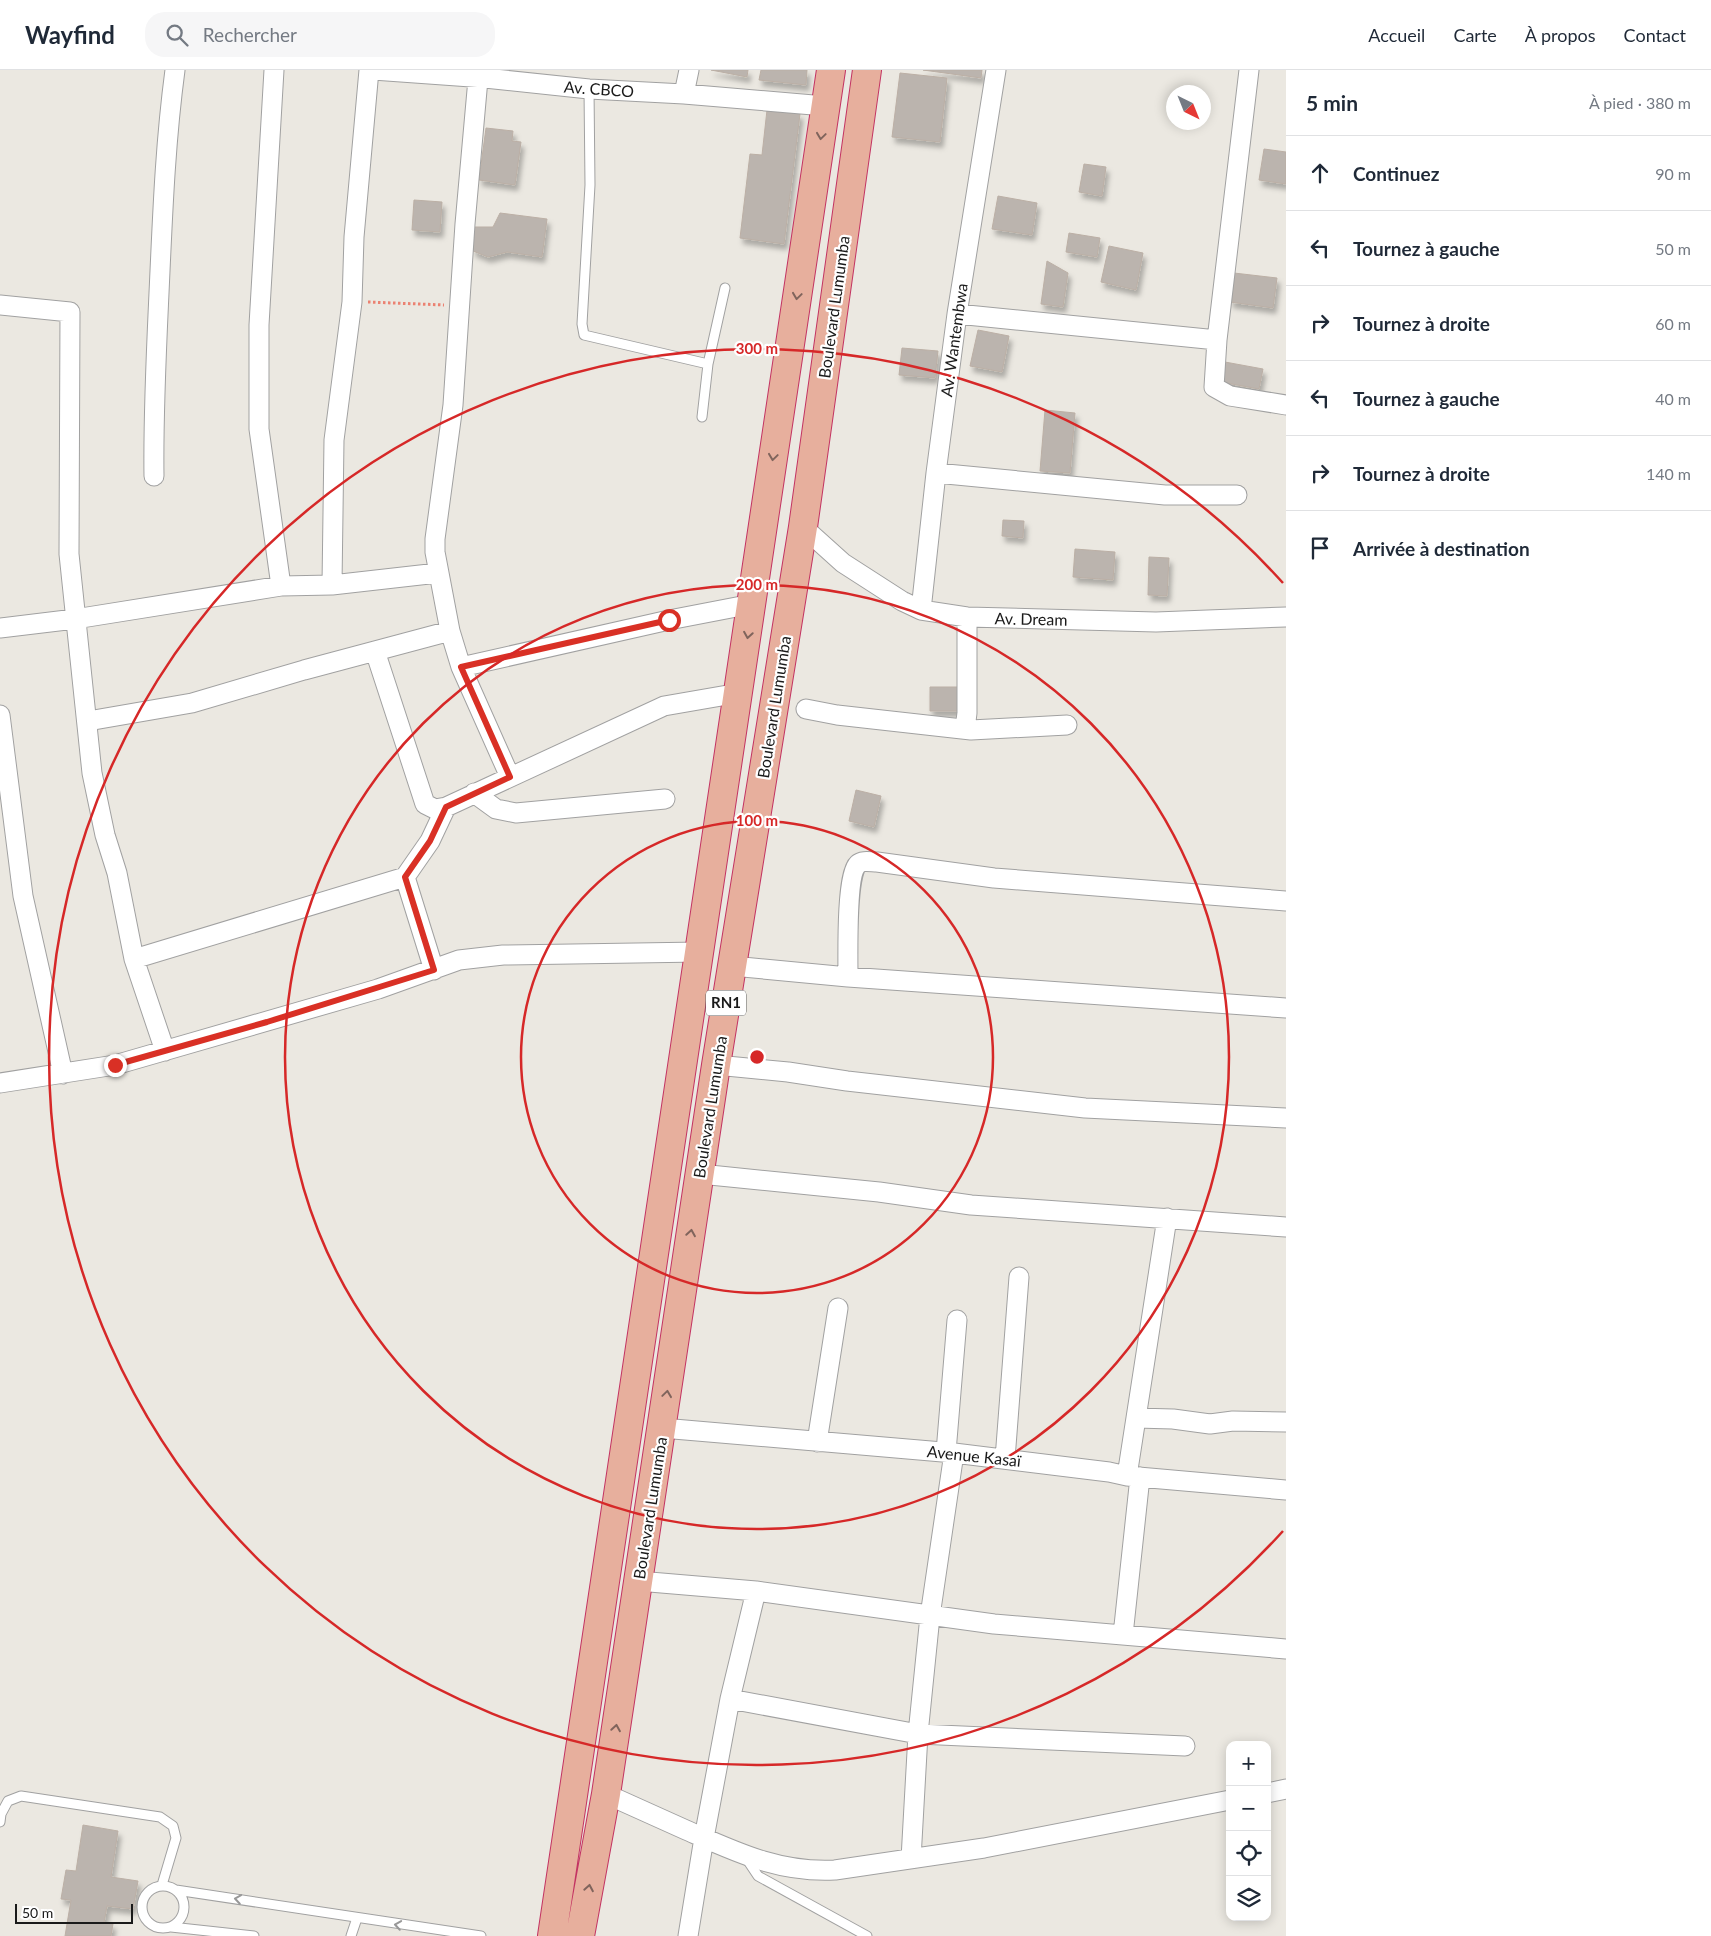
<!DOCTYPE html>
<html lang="fr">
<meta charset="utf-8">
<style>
:root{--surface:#fff;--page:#f6f6f7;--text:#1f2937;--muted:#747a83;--line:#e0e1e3}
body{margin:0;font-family:Lato,sans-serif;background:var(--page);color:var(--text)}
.controls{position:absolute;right:15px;bottom:15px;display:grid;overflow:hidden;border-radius:10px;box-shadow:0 2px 12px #0003}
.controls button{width:45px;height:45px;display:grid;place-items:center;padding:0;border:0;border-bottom:1px solid var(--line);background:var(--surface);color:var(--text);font:25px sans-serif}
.compass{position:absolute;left:1166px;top:15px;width:45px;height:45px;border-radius:50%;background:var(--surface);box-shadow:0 2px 12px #0003;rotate:137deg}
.scale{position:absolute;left:15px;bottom:12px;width:118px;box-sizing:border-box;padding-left:5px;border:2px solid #1a1a1a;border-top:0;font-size:14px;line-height:18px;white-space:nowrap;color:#1a1a1a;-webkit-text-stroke:4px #fff;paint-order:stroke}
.stop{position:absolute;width:15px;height:15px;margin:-11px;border:4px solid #d93025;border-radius:50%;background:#fff}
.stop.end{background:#d93025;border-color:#fff;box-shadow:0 1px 5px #0008}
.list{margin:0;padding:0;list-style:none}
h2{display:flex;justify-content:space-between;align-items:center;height:65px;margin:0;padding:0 20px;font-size:21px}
h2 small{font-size:16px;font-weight:400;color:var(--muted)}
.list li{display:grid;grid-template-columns:32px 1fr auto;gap:15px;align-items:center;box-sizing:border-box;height:75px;padding:0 20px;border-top:1px solid var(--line)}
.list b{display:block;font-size:19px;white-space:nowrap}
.list em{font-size:16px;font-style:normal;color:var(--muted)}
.icon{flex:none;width:28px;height:28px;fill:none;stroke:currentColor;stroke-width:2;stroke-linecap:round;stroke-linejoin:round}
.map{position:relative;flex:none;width:1286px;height:1866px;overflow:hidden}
header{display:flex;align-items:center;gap:30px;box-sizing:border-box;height:70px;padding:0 25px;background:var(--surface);border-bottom:1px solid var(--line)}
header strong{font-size:24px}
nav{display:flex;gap:28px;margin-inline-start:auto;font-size:18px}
.search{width:350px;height:45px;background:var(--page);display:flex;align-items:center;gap:12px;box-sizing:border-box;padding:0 18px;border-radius:20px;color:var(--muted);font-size:19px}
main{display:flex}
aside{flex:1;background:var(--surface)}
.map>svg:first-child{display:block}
</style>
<header>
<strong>Wayfind</strong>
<div class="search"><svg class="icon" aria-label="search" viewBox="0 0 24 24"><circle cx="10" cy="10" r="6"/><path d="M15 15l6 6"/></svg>Rechercher</div>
<nav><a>Accueil</a><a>Carte</a><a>À propos</a><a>Contact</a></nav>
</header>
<main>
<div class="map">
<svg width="1286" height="1866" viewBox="0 0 1286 1866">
<defs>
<filter id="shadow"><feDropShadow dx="3" dy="5.5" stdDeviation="2.5" flood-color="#0004"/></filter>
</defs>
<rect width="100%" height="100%" fill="#ebe8e1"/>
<path fill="#bbb4ae" stroke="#bbafa5" filter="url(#shadow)" d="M711 0H748L747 7Z
M761 0H807L806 15 759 10Z
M923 0H982L981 8Z
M900 3 947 8 940 72 892 67Z
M767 40 800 44 784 174 740 168 750 84 762 85Z
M486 58 513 61 512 71 521 72 515 115 479 110Z
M1264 79 1286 82V114L1259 110Z
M1084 94 1106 97 1102 126 1079 122Z
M998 126 1037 133 1032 165 992 159Z
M414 130 442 132 440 162 412 160Z
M500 143 547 149 542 187 507 182 488 187 473 181 474 157H493Z
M1069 163 1100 168 1097 187 1066 182Z
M1109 176 1143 183 1136 220 1101 212Z
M1047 191 1068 203 1063 237 1041 234Z
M1234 203 1277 208 1273 238 1230 232Z
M978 260 1009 266 1002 302 970 296Z
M902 278 938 281 935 308 899 305Z
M1225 292 1263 299 1259 319 1221 312Z
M1045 340 1075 343 1070 403 1040 401Z
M1003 450 1024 451 1023 468 1002 466Z
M1075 479 1115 482 1113 510 1073 507Z
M1149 487 1169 488 1167 526 1148 525Z
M930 617H963V641H930Z
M856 720 881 726 874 757 849 751Z
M83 1755 118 1761 111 1807 138 1811 133 1839 107 1836 104 1853 113 1854 111 1866H65L71 1830 61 1829 66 1800 76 1801Z"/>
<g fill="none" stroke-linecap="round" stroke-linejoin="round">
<g stroke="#a1a1a1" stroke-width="11">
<path id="service" d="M589 19 590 115 582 254 584 265 708 294
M702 347 708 294 725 218
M0 1752 1 1744 8 1731 21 1726 160 1747 173 1756 176 1768 162 1815
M746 1788 758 1806 867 1866
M142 1837a21 21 0 1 1 42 0a21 21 0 1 1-42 0Z
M176 1820 481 1866
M171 1857 254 1866
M351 1866 357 1848"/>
</g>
<g stroke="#a1a1a1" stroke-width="21">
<path id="minor" d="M274 0 259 255V359L281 516
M373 0 485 8 589 19 684 24 825 36
M1249 0 1217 270 1214 317 1230 326 1286 335
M478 9 465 154 453 335 435 469V482L450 561 461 597 510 707
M684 24 689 0
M0 235 70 242 69 484 92 703 105 765 117 803 134 889 165 981
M957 244 1217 270
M936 403 1165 425H1237
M154 406C153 337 157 269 160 201 163 134 166 67 175 0
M803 457 843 493 902 531 921 540 967 547 1156 552 1286 547
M332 515 334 370 352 232 354 167 369 0
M921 540 936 403 957 244 996 0
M0 558 75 549 281 516 332 515 438 503
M375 581 425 734 435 739 446 737 664 636 739 623
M461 597 669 550 752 534
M806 639 837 645 971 660 1067 655
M0 645 23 826 63 1004
M88 651 192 633 304 600 450 561
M965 659 967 643V547
M474 723 496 739 516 743 665 729
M405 807 434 900
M134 889 405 807 430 771 446 737
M732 896 848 907 1286 938
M848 907C848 888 846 804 858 794 862 790 871 792 877 792L994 808 1286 831
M716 995 788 1002 847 1011 1085 1038 1286 1048
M0 1013 115 995 378 919 459 890 503 885 700 882
M700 1104 879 1122 971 1135 1286 1157
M1136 1348 1173 1349 1210 1354 1233 1351 1286 1352
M662 1358 954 1383 1109 1402 1127 1406 1286 1420
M817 1372 838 1238
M946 1382 957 1250
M1005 1389 1019 1207
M1127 1406 1167 1148
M638 1511 756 1521 994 1554 1286 1579
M1123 1565 1140 1407
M730 1629 918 1664 1185 1676
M1267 1723 1286 1719
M606 1724C633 1736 659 1748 686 1760 736 1782 779 1803 835 1800L984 1778 1230 1730
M911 1789 918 1664 930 1546 954 1383
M688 1866 704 1768 730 1629 756 1521"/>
</g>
<g stroke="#c33362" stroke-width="30">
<path id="trunk" d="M552 1866C643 1244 741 623 831 0
M580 1866 606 1724 716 995 803 457 867 0"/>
</g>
<path stroke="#eb8171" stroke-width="3" stroke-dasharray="2.5 2.5" stroke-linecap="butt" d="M368 232 444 235"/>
<use href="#service" stroke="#fff" stroke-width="9"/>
<use href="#minor" stroke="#fff" stroke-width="19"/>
<use href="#trunk" stroke="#e7af9d" stroke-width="28"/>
</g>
<defs><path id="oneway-chevron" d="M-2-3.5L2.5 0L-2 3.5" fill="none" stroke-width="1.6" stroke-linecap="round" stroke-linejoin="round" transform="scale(1.25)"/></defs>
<g stroke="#80645c">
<use href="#oneway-chevron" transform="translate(821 66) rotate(98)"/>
<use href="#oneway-chevron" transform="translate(797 226) rotate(98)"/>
<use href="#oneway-chevron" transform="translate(773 387) rotate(98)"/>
<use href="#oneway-chevron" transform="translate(748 565) rotate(99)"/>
<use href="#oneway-chevron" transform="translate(691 1163) rotate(-81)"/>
<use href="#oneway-chevron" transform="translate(667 1324) rotate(-82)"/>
<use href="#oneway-chevron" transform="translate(616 1658) rotate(-81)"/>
<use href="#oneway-chevron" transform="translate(589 1818) rotate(-80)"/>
</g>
<g stroke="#989898">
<use href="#oneway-chevron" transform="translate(238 1829) rotate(-171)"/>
<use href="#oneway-chevron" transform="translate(398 1855) rotate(-171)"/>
</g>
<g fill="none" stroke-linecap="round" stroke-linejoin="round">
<path stroke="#d93025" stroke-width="6" d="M115 995 267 952 434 900 405 807 430 771 446 737 510 707 461 597 669 550"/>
</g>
<g fill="none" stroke="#d62828" stroke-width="2.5">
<circle cx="757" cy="987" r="236"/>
<circle cx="757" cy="987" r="472"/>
<path d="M1283 1461A708 708 0 1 1 1283 513"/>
</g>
<g text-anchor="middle" stroke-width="4.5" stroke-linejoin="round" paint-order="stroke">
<rect fill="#fff" stroke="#5f5f5f" stroke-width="1" x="706" y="920.5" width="40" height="25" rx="4"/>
<g font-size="15" font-weight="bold" fill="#1a1a1a">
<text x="726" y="938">RN1</text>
</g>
<g font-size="16" fill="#1a1a1a" stroke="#fff">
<text transform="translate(599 19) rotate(4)" y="6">Av. CBCO</text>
<text transform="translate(834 237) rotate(-82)" y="6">Boulevard Lumumba</text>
<text transform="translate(954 270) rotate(-82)" y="6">Av. Wantembwa</text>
<text transform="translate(1031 549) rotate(1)" y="6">Av. Dream</text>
<text transform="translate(774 637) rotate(-81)" y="6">Boulevard Lumumba</text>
<text transform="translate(710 1037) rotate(-81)" y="6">Boulevard Lumumba</text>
<text transform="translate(974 1386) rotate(6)" y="6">Avenue Kasaï</text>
<text transform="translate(650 1438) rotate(-81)" y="6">Boulevard Lumumba</text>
</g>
</g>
<circle cx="757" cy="987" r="8" fill="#d62828" stroke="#fff" stroke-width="2.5"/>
<g font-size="15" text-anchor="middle" font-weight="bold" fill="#d62828" stroke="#fff" stroke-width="4.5" stroke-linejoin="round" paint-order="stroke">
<text x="757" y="284">300 m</text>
<text x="757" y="520">200 m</text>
<text x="757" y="756">100 m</text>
</g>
</svg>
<div class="controls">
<button>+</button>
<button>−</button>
<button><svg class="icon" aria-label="locate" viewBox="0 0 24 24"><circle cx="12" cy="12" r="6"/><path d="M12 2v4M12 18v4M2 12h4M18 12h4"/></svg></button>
<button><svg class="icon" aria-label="layers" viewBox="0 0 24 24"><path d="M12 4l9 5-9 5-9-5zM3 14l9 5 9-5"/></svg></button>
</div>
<svg class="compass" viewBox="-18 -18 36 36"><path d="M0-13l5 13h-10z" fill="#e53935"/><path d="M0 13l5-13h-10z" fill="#747a83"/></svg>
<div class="scale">50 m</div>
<div class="stop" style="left:669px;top:550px"></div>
<div class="stop end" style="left:115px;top:995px"></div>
</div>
<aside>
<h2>5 min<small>À pied · 380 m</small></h2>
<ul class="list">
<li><svg class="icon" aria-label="ahead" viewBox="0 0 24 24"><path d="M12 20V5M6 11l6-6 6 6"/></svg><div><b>Continuez</b></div><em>90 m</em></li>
<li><svg class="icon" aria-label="left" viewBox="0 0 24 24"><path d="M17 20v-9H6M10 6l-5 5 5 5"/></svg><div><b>Tournez à gauche</b></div><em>50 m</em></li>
<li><svg class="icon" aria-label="right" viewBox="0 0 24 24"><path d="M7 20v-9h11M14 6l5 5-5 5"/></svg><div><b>Tournez à droite</b></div><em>60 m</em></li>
<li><svg class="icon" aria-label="left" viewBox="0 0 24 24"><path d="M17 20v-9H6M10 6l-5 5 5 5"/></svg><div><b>Tournez à gauche</b></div><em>40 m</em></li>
<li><svg class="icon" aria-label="right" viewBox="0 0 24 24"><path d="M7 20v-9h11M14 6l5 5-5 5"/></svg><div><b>Tournez à droite</b></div><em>140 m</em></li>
<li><svg class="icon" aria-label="arrive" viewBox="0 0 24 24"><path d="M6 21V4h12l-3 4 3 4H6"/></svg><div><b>Arrivée à destination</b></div></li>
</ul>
</aside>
</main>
